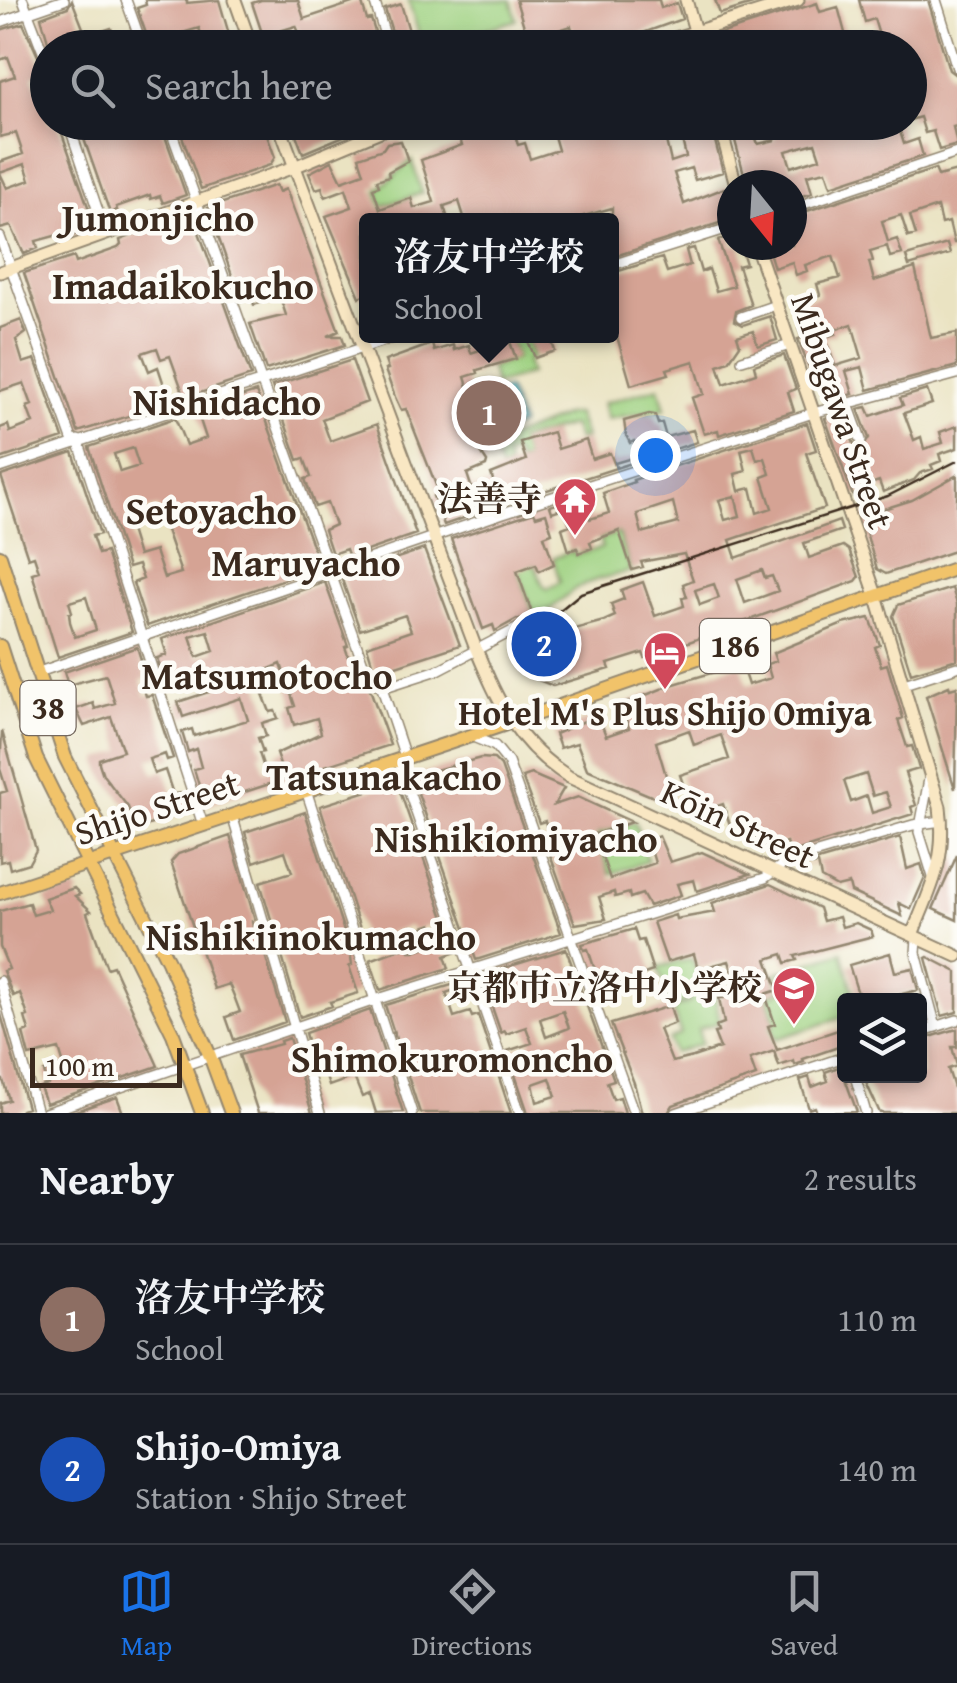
<!DOCTYPE html>
<meta charset="utf-8">
<style>
:root{--surface:#171b24;--page:#242831;--text:#f1f3f6;--muted:#9ea1a6;--line:#363941;--accent:#1a73e8}
body{margin:0;font-family:"Gentium Book Plus","Noto Serif JP",serif;background:var(--page);color:var(--text)}
.controls{position:absolute;right:30px;bottom:30px;display:grid;overflow:hidden;border-radius:10px;box-shadow:0 5px 15px #0003}
.controls button{width:90px;height:90px;display:grid;place-items:center;padding:0;border:0;border-bottom:2px solid var(--line);background:var(--surface);color:var(--text);font:50px sans-serif}
.compass{position:absolute;left:717px;top:170px;width:90px;height:90px;border-radius:50%;background:var(--surface);box-shadow:0 5px 15px #0003;rotate:162deg}
.scale{position:absolute;left:30px;bottom:25px;width:152px;box-sizing:border-box;padding-left:10px;border:5px solid #3b2a1e;border-top:0;font-size:28px;line-height:35px;white-space:nowrap;color:#3b2a1e;-webkit-text-stroke:8px #fdfcf7;paint-order:stroke}
.you{position:absolute;left:655px;top:455px;width:35px;height:35px;margin:-25px;border:8px solid #fff;border-radius:50%;background:#1a73e8;box-shadow:0 0 0 15px #1a73e833}
.badge{display:grid;place-items:center;width:65px;height:65px;border-radius:50%;background:var(--accent);color:#fff;font-size:32px;font-weight:700}
.pin{position:absolute;translate:-50% -50%;border:5px solid #fff;box-shadow:0 2px 10px #0006}
.popup{position:absolute;left:359px;top:213px;width:260px;height:130px;box-sizing:border-box;display:grid;place-content:center;border-radius:10px;background:var(--surface);filter:drop-shadow(0 2px 8px #0005);font-size:32px;white-space:nowrap;color:var(--muted)}
.popup b{font-size:38px;color:var(--text)}
.popup::after{content:'';position:absolute;left:50%;top:100%;margin-left:-20px;border:20px solid transparent;border-top-color:var(--surface)}
.list{margin:0;padding:0;list-style:none}
h2{display:flex;justify-content:space-between;align-items:center;height:130px;margin:0;padding:0 40px;font-size:42px}
h2 small{font-size:32px;font-weight:400;color:var(--muted)}
.list li{display:grid;grid-template-columns:65px 1fr auto;gap:30px;align-items:center;box-sizing:border-box;height:150px;padding:0 40px;border-top:2px solid var(--line)}
.list b{display:block;font-size:38px;white-space:nowrap}
.list p{margin:0;font-size:32px;white-space:nowrap;color:var(--muted)}
.list em{font-size:32px;font-style:normal;color:var(--muted)}
.icon{flex:none;width:55px;height:55px;fill:none;stroke:currentColor;stroke-width:2;stroke-linecap:round;stroke-linejoin:round}
.map{position:relative;flex:none;width:957px;height:1113px;overflow:hidden}
.search{position:absolute;background:var(--surface);box-shadow:0 5px 15px #0003;left:30px;right:30px;top:30px;height:110px;display:flex;align-items:center;gap:25px;box-sizing:border-box;padding:0 35px;border-radius:55px;color:var(--muted);font-size:38px}
.sheet{height:430px;background:var(--surface)}
nav{display:flex;justify-content:space-around;align-items:center;box-sizing:border-box;height:140px;border-top:2px solid var(--line);background:var(--surface);font-size:28px;color:var(--muted)}
nav a{display:grid;justify-items:center;gap:5px}
nav .on{color:var(--accent)}
.map>svg:first-child{display:block}
</style>
<div class="map">
<svg width="957" height="1113" viewBox="0 0 957 1113">
<rect width="100%" height="100%" fill="#fdfcf7"/>
<filter id="ink" filterUnits="userSpaceOnUse"><feTurbulence type="fractalNoise" baseFrequency=".01" numOctaves="2"/><feDisplacementMap in="SourceGraphic" scale="20" xChannelSelector="R" yChannelSelector="G"/><feConvolveMatrix kernelMatrix="1 2 1 2 8 2 1 2 1" color-interpolation-filters="sRGB"/></filter>
<filter id="wash" filterUnits="userSpaceOnUse"><feTurbulence type="fractalNoise" baseFrequency=".0048" numOctaves="4" result="noise"/><feDisplacementMap in="SourceGraphic" scale="40" xChannelSelector="R" yChannelSelector="G"/><feGaussianBlur stdDeviation="2.25" result="paint"/><feColorMatrix in="noise" values="0 0 0 0 0 0 0 0 0 0 0 0 0 0 0 0 0 1.4 0 .05"/><feComposite in="paint" operator="in"/></filter>
<g filter="url(#wash)">
<rect width="100%" height="100%" fill="#eae3c2"/>
<path fill="#9fd181" stroke="#6d7e50" stroke-width="2.5" d="M408 0H511L517 20 423 47Z
M412 160 422 193 382 206 377 191Z
M509 336H524L532 358 526 361 530 374 495 385 490 368 516 359Z
M659 387 665 409 607 419 603 403Z
M569 414H577L585 438 578 440 572 425 519 440 526 458 518 462 515 453 506 456 508 467 500 470 492 445Z
M618 533 631 571C613 576 592 579 575 589 560 599 552 611 535 618L517 568 535 565 543 586 548 589 560 582 553 558 573 551 575 555 602 548 600 539Z
M635 822 648 861 610 874 597 834Z
M842 952 856 1000 844 1001V1017L776 1039 771 1026 776 1023 768 996 781 991 775 973Z
M692 959 704 986 712 983 720 1022 698 1029 702 1044 674 1053 669 1040 681 1034 672 1009 691 1002 689 999 671 1007 658 967Z"/>
<path fill="#5bc7d4" stroke="#4b7879" stroke-width="2.5" d="M507 389 521 425 505 432 490 395Z"/>
<g id="blocks">
<path fill="#d5a394" fill-rule="evenodd" d="M72 0 90 46 106 40 102 31 111 28 114 36 128 31 134 48H78L75 39 60 44 61 48H50L41 17 68 7Z
M145 0H187V3L219 0 233 48H206L199 28 182 33 187 48H151L137 8 146 5Z
M261 0H298L304 19 361 0 367 20 371 19 380 48H356L352 34 325 43 327 48H306L296 26 263 36 252 3Z
M516 0H659L661 8 677 3 682 19 640 34 642 39 611 48H578L571 26 528 40Z
M715 0H759V2L720 14Z
M859 0H928L949 70 957 76V126L953 127 957 145 939 150 933 131 925 133 920 117 910 120V62L913 61 910 48H883L874 19 865 22Z
M817 3 820 12 838 7 845 33 829 37 832 48H709L710 37Z
M401 4 414 48H397L385 9Z
M23 23 45 72 33 76 40 97 48 94V122L59 125 91 215 79 219 83 232 60 240 58 235 36 241 38 248 24 254 11 226 0 229V173L7 188 30 180 25 164 0 173V162L23 154 16 133 0 137V81L15 76 8 57 0 60V30Z
M78 122H160L186 195 163 203 160 196 151 199 150 195 116 207 117 210 110 213Z
M196 122H262L275 157 270 165 201 189 179 128Z
M297 122H316L318 128 341 122 346 135 303 153 292 124Z
M432 122H511L518 145 525 143 530 159 558 150 550 122H632L633 126 649 122 650 127 662 124 671 162 686 157 678 122H710L723 172 695 180 691 168 674 173 684 204 727 187 732 198V219L612 257V208L570 220H465L459 201 444 206 448 219 443 220H366V294L360 297 326 216 352 207 346 189 325 197 322 187 316 189 309 173 332 161 342 181 364 173 359 157 383 149 387 143 401 141 408 161 388 172 389 176 377 180 379 186 373 188 380 209 411 198 414 208 434 202 421 160 462 145 457 129 429 137 425 124Z
M730 122H750L758 144 775 140 770 122H803L805 132 839 122H897L904 144 918 139 923 156 831 186 826 171 807 175 812 193 792 199V185H747ZM815 143 820 158 791 167 786 151Z
M935 169 938 176 957 171V243H954L949 222 941 224 937 207 910 216 916 235 908 237 901 215 882 221 888 242 897 239 902 254 890 257 887 246 870 251 873 261 869 262 874 281 915 268 931 338 957 333V366L868 390 862 367 846 371 853 394 833 399 828 384 817 388 798 339 802 338 799 330 802 329 797 309 806 307 804 300 820 295 817 284 840 278 833 256 805 265 807 271 796 275 792 262 774 268 767 245H792V216ZM852 324 862 358 835 366 825 337 836 334 834 330Z
M276 185 279 192 286 189 339 331 328 336H342L345 345 266 370 250 324 286 315 281 300 278 297 254 305 251 297 241 301 208 208Z
M182 217 184 225 195 221 251 376 185 398 170 356 161 359 157 348 142 353 149 371 158 367 170 403 78 432 24 273 74 257 76 263 95 256 118 248 121 245 120 240Z
M732 236V245H740L746 264 738 266 751 305 736 311 734 320 743 325 770 316 777 340 758 346 753 331 737 336 740 345 729 361 718 365 724 384 756 373 754 365 784 355 796 389 788 392 794 411 719 435 718 430 704 434 692 398 704 394 694 361 667 369 669 374 631 385 612 319V273L662 258 667 272 690 265 686 250 694 248 701 272 709 269 716 291 734 286 718 240Z
M947 244 950 254 909 266 906 256Z
M21 320 26 333 16 340 23 363 35 359 63 438 0 459V428L8 425 10 432 33 423 27 407 32 405 24 383 0 391V328Z
M508 336 516 359 477 370 478 373 465 377 471 396 482 391 491 414 483 417 485 424 477 427 486 450 481 453 487 462 486 466 467 474 472 489 494 483 491 474 526 460 520 442 553 432 558 449 586 440 592 459 610 453 616 468 497 506 495 499 478 504 481 512 444 525 433 496 439 493 406 409 401 410 395 397 385 370 388 369 385 361 432 344 434 351 453 345 454 350 469 345 471 353 486 348 484 342 490 340 489 337Z
M526 336H550L555 351 535 358Z
M352 360 367 402 322 419 330 441 377 424 416 534 349 557 346 549 332 554 324 530 335 525 327 503 315 507 305 479 311 477 304 458 298 460 272 386Z
M927 390 932 404 904 413 914 440 921 437 924 449 943 443 940 432 957 426V448L939 454 941 461 931 465 933 469 920 473 914 480 883 492 879 481 864 486 866 491 853 496 825 418 843 413 854 444 863 448 869 438 858 409 867 407 871 416 903 405 900 398Z
M256 392 320 567 147 626 133 583 143 579 138 565 128 568 89 447 175 418 186 445 206 438 197 411ZM133 448 139 466 120 472 114 454ZM158 507 181 573 164 578 155 551 138 556 126 517Z
M649 414 655 415 658 424 662 423 666 437 693 430 697 442 616 468 615 463 639 456 634 441 630 443 626 435 624 421Z
M807 423 816 450 806 453 825 508 730 540 736 558 839 521 842 530 804 543 809 558 843 546 849 550 859 577 856 581 645 658 643 653 608 664 610 669 553 686 521 673 531 650 525 634 528 628 525 621 517 619 495 631 493 625 483 629 451 539 534 512 536 516 546 513 552 533 544 536 554 564 539 571 536 564 517 571 534 619 548 615 569 623 571 630 604 621 615 616 611 604 624 599 621 590 643 582 655 616 684 606 682 598 687 597 683 584 693 580 684 554 641 562 643 567 632 570 619 531 590 542 592 548 579 553 577 548 569 551 562 528 570 525 564 508 552 512 550 506 571 500 573 504 584 500 590 519 609 513 603 493 634 482 633 480ZM753 447 757 460 765 458 770 474 762 477 772 508 757 513 751 488 739 491 735 474 746 471 741 450ZM735 496 740 516 725 520 719 500ZM673 502 678 523 642 533 637 514ZM762 570 765 578 772 576 778 591 745 603 737 579ZM714 584 719 598 700 605 695 590Z
M73 452 100 534 92 536 98 554 106 552 132 632 58 657 32 573 39 571 34 556 28 558 1 476ZM86 597 96 630 75 637 70 622 69 613 72 612 69 602Z
M957 475V550L886 574 877 569 861 516 912 500Z
M424 549 460 645 390 668 374 669 367 646 411 631 405 615 360 630 341 577Z
M325 582 348 646 345 647 353 669 356 668 361 681 370 689 390 745 205 805 194 769 201 767 196 749 188 752 182 732 192 729 194 736 248 720 241 698 183 717 178 702 218 689 212 672 166 686 157 658 167 655 162 639ZM208 631 214 651 197 657 190 636ZM281 664 295 706 289 708 294 725 317 718 321 733 276 754 280 765 265 771 259 753 263 752 258 738 266 736 262 723 278 718 275 711 270 712 258 681 264 679 262 672Z
M952 588 957 604V659L911 673 893 616 898 605Z
M870 618 880 645 875 647 881 666 887 664 903 718 898 720 907 747 912 746 919 769 905 773 916 805 911 807 913 814 789 853 786 842 759 851 752 831 741 835 732 831 723 804 693 814 680 775 729 759 721 735 694 745 689 730 656 742 675 806 587 769 577 743 560 748 555 734 598 715 606 736 629 728 621 705 671 685 741 664 748 685 771 678 767 664 776 661 773 653 843 624ZM866 774 873 796 886 792 891 807 872 813 867 796 851 802 844 781Z
M137 647 147 679 141 680 146 696 152 695 173 758 167 760 165 754 149 759 154 774 165 770 173 794 184 793 190 810 135 830 128 807 103 775 99 763V759L123 751 111 717 84 726 76 709 93 703 95 709 115 703 106 675 68 685 64 672Z
M949 686 950 689 957 687 955 789 926 696Z
M2 731 36 850 29 863 10 869 8 860 0 862V793L7 791 0 769Z
M481 758 494 759 501 766 561 933 476 960 412 776Z
M531 774 564 788 554 805 578 797 632 822 594 834 610 879 655 863 648 840 659 836 670 862 702 852 750 874 697 891 694 880 677 884 681 895 649 906 642 894 630 898 629 893 615 897 614 892 599 897 606 919 575 924 545 841 550 839 545 821 539 823 522 777Z
M395 777 456 952 445 956 449 968 380 990 370 960 408 946 410 951H414L439 943 432 924 412 931 410 926 364 941 320 806 383 786 382 782Z
M305 812 350 950 352 965 349 966 358 993 330 1002 332 1006 300 1017 260 882 292 872 285 851 254 862 245 832Z
M230 836 255 920 252 921 254 933 259 949 263 948 285 1022 234 1040 226 1017 240 1012 234 996 229 984 214 989 171 862 178 854Z
M900 837 907 869 921 864 925 877 911 909 899 903 902 916 851 892 849 884 837 887 821 878 818 864 797 867Z
M957 855V920L933 909Z
M770 884 819 908 823 921 839 917 842 927 856 923 871 930 873 936 795 956 797 960 786 963 783 954 767 959 778 990 765 994 775 1024 768 1026 777 1050 844 1028V1045L803 1059 804 1062 795 1065 794 1061 779 1066 774 1051 750 1059 756 1076 673 1105 668 1113H642L634 1083 611 1024 670 1006 675 1023 659 1029 672 1062 693 1057 720 1048 714 1033 718 1032 716 1026 724 1023 719 998H723L721 994 738 989 729 961 698 969 694 954 667 962 653 922 675 915 676 919 715 912 712 903Z
M74 888 80 894 75 896 91 911 87 913 107 968 113 966 158 1066 46 1104 40 1087 48 1084 44 1072 64 1065 59 1049 29 1056 23 1033 29 1031 25 1017 28 1016 20 993 13 996 3 971 9 969 0 947V911L29 903 33 915 50 910 45 898Z
M634 929 638 941 643 940 653 971 601 989 591 968 594 967 588 949 584 950 582 944Z
M566 949 614 1080 607 1082 613 1099 620 1097 625 1113H528L507 1051 532 1043 526 1027 506 1034 505 1031 501 1033 481 975ZM563 1011 569 1028 546 1037 540 1019ZM550 1078 556 1096 537 1102 533 1084Z
M890 953 895 972 912 968 918 990 878 1000H860L849 965Z
M928 957 957 972V1012L942 1016 926 958Z
M455 984 457 989 446 993 454 1017 470 1012 472 1017 478 1015 511 1113H420L385 1005Z
M370 1010 403 1112 376 1113 370 1094 362 1097 354 1077 329 1086 325 1074 317 1076 305 1033Z
M0 1011 27 1108 21 1110 22 1113H0V1103L9 1100 3 1080 0 1081Z
M957 1029V1047H952L957 1066 948 1069 954 1088 957 1087V1113H880L863 1076H923L920 1040Z
M289 1038 312 1113H258L239 1055 281 1044 280 1041Z
M844 1065V1076L857 1112 817 1113 815 1107 809 1109 800 1080 809 1077 812 1087 828 1081 825 1072Z
M117 1097 123 1113H70Z"/>
</g>
</g>
<g filter="url(#ink)">
<use href="#blocks" fill-opacity="0" stroke="#928670" stroke-width="2.5"/>
<g fill="none" stroke-linecap="round" stroke-linejoin="round">
<g stroke="#928670" stroke-width="12">
<path id="street" d="M23 0 48 65
M126 0 143 48
M374 0 389 48
M936 0 957 68
M0 22 64 0
M68 122 100 217 109 233
M168 122 368 677 382 688 405 757
M792 208 957 153
M0 237 73 442
M612 265 732 227
M741 317 776 305
M742 360 790 345
M848 404 861 440
M78 440 203 825
M0 468 398 336
M36 673 503 513 813 413 957 374
M904 684 957 667
M382 688 438 670 520 627
M473 737 495 746 508 762 634 1113
M398 760 520 1113
M929 779 919 832 934 880
M306 790 412 1113
M232 815 320 1113
M917 938 916 953 936 1027
M0 981 37 1113
M920 1032 957 1020
M855 1076 866 1113
M45 1113 375 1000 765 878 786 862 913 825 942 821
M676 1113 844 1057"/>
</g>
<g stroke="#928670" stroke-width="15">
<path id="secondary" d="M235 0 252 48
M686 0 700 48
M643 48 798 0
M278 122 476 649C499 704 517 744 569 777L957 956
M719 122 736 185
M756 245 876 595 940 807C947 861 931 887 912 935
M0 272 294 167 402 122"/>
</g>
<g stroke="#928670" stroke-width="16">
<path id="primary" d="M0 556 65 757 168 961 210 1056 231 1113
M0 646 36 758 173 1034 202 1113
M0 893 548 710 957 568"/>
</g>
<use href="#street" stroke="#fff" stroke-width="9"/>
<use href="#secondary" stroke="#f9e7c3" stroke-width="11"/>
<use href="#primary" stroke="#f1c36a" stroke-width="12"/>
<path stroke="#3b2a1e" stroke-width="2.5" d="M530 668 553 616 581 593 888 496 957 461"/>
</g>
</g>
<defs>
<g id="temple-pin" transform="scale(2.25)"><path d="M0 17L-7.5 6A9.5 9.5 0 1 1 7.5 6Z" fill="#d1495b" stroke="#fdfcf7"/><path d="M0-6L5-2H3V0L6.5 2.5H4V6H1.5V3h-3V6H-4V2.5H-6.5L-3 0V-2H-5Z" fill="#fff"/></g>
<g id="hotel-pin" transform="scale(2.25)"><path d="M0 17L-7.5 6A9.5 9.5 0 1 1 7.5 6Z" fill="#d1495b" stroke="#fdfcf7"/><path d="M-6-4.5h1.5V1H6V5H4.5V3h-9V5H-6ZM-4 0a1.8 1.8 0 1 1 3.6 0ZM.5 0V-2.5h3Q6-2.5 6 0Z" fill="#fff"/></g>
<g id="school-pin" transform="scale(2.25)"><path d="M0 17L-7.5 6A9.5 9.5 0 1 1 7.5 6Z" fill="#d1495b" stroke="#fdfcf7"/><path d="M0-5L7-2L0 1L-7-2ZM-4 1L0 2.5L4 1V4Q0 6-4 4Z" fill="#fff"/></g>
</defs>
<g fill-rule="evenodd">
<use href="#temple-pin" x="575" y="499"/>
<use href="#hotel-pin" x="665" y="653"/>
<use href="#school-pin" x="794" y="988"/>
</g>
<g text-anchor="middle" stroke-width="9" stroke-linejoin="round" paint-order="stroke">
<g fill="#fdfcf7" stroke="#75695f" stroke-width="2.5">
<rect x="700" y="619" width="70" height="54" rx="8"/>
<rect x="20.5" y="681" width="55" height="54" rx="8"/>
</g>
<g font-size="32" font-weight="bold" fill="#3b2a1e">
<text x="735" y="657">186</text>
<text x="48" y="719">38</text>
</g>
<g font-size="35" fill="#3b2a1e" stroke="#fdfcf7">
<text transform="translate(842 411) rotate(71)" y="12">Mibugawa Street</text>
<text transform="translate(157 808) rotate(-18)" y="12">Shijo Street</text>
<text transform="translate(738 824) rotate(25)" y="12">Kōin Street</text>
</g>
<g font-size="35" font-weight="bold" fill="#3b2a1e" stroke="#fdfcf7" text-anchor="end">
<text x="542" y="511">法善寺</text>
<text x="665" y="725" text-anchor="middle">Hotel M's Plus Shijo Omiya</text>
<text x="762" y="1000">京都市立洛中小学校</text>
</g>
<g font-size="38" font-weight="bold" fill="#3b2a1e" stroke="#fdfcf7">
<text x="158" y="231">Jumonjicho</text>
<text x="183" y="299">Imadaikokucho</text>
<text x="227" y="415">Nishidacho</text>
<text x="211" y="524">Setoyacho</text>
<text x="306" y="576">Maruyacho</text>
<text x="267" y="689">Matsumotocho</text>
<text x="384" y="790">Tatsunakacho</text>
<text x="516" y="852">Nishikiomiyacho</text>
<text x="311" y="950">Nishikiinokumacho</text>
<text x="452" y="1072">Shimokuromoncho</text>
</g>
</g>
</svg>
<div class="controls">
<button><svg class="icon" aria-label="layers" viewBox="0 0 24 24"><path d="M12 4l9 5-9 5-9-5zM3 14l9 5 9-5"/></svg></button>
</div>
<svg class="compass" viewBox="-18 -18 36 36"><path d="M0-13l5 13h-10z" fill="#e53935"/><path d="M0 13l5-13h-10z" fill="#9ea1a6"/></svg>
<div class="scale">100 m</div>
<div class="you"></div>
<div class="pin badge" style="left:489px;top:413px;background:#8d6e63">1</div>
<div class="popup"><b>洛友中学校</b>School</div>
<div class="pin badge" style="left:544px;top:644px;background:#1a4fb4">2</div>
<div class="search"><svg class="icon" aria-label="search" viewBox="0 0 24 24"><circle cx="10" cy="10" r="6"/><path d="M15 15l6 6"/></svg>Search here</div>
</div>
<section class="sheet">
<h2>Nearby<small>2 results</small></h2>
<ul class="list">
<li><span class="badge" style="background:#8d6e63">1</span><div><b>洛友中学校</b><p>School</p></div><em>110 m</em></li>
<li><span class="badge" style="background:#1a4fb4">2</span><div><b>Shijo-Omiya</b><p>Station · Shijo Street</p></div><em>140 m</em></li>
</ul>
</section>
<nav>
<a class="on"><svg class="icon" aria-label="map" viewBox="0 0 24 24"><path d="M3 6l6-2 6 2 6-2v14l-6 2-6-2-6 2zM9 4v14M15 6v14"/></svg>Map</a>
<a><svg class="icon" aria-label="directions" viewBox="0 0 24 24"><path d="M12 3l9 9-9 9-9-9zM9 14v-3h6M13 9l2 2-2 2"/></svg>Directions</a>
<a><svg class="icon" aria-label="saved" viewBox="0 0 24 24"><path d="M7 4h10v16l-5-4-5 4z"/></svg>Saved</a>
</nav>
